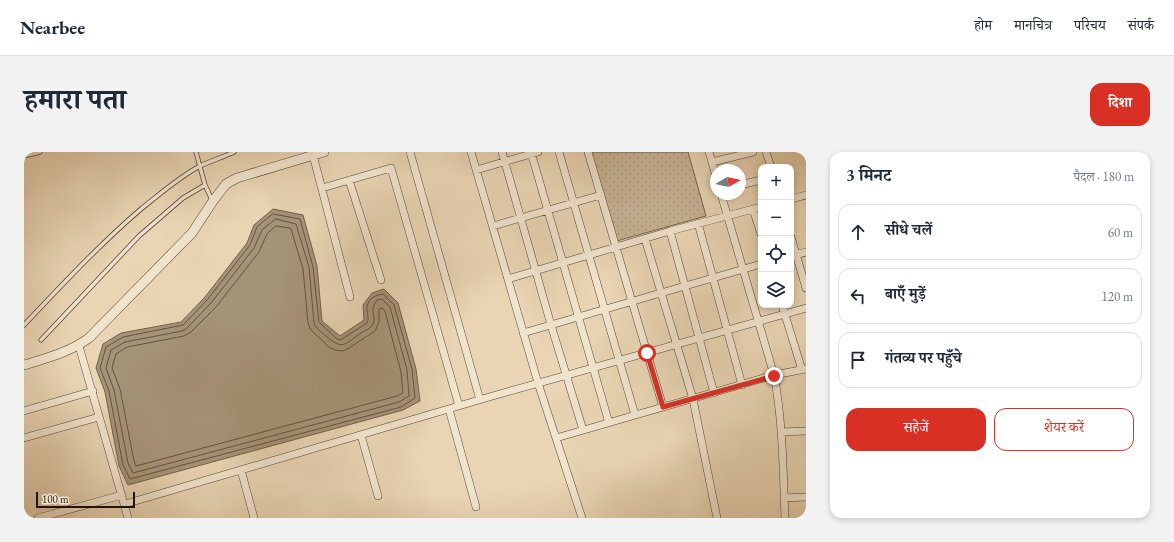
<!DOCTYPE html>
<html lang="hi">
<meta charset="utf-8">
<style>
:root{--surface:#fff;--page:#f2f2f3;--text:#1f2937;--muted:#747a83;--line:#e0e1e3;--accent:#d93025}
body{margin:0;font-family:"EB Garamond","Noto Serif Devanagari",serif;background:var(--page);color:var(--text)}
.controls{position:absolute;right:12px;top:12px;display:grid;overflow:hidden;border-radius:8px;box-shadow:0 2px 6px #0003}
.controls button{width:36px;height:36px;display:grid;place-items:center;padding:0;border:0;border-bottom:1px solid var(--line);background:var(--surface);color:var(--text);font:20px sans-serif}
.compass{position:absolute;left:686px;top:12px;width:36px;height:36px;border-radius:50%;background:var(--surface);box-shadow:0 2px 6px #0003;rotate:81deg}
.scale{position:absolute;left:12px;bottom:10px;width:99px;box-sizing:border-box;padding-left:4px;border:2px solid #221305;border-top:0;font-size:11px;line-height:14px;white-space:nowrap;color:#221305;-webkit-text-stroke:3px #f1e4ce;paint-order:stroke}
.stop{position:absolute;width:12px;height:12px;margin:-9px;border:3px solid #d93025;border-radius:50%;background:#fff}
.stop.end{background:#d93025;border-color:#fff;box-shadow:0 1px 4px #0008}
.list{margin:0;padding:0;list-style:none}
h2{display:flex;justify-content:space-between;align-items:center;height:52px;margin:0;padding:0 16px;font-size:17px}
h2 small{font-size:13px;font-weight:400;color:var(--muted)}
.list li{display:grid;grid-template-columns:26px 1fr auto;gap:12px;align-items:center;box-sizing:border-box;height:56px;margin:0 8px 8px;padding:0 8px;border:1px solid var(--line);border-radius:12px}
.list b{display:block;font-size:15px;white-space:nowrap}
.list em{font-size:13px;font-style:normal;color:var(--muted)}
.actions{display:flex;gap:8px;padding:12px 16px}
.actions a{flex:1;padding:9px 0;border:1px solid var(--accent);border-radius:12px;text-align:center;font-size:14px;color:var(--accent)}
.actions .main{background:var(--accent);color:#fff}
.icon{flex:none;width:22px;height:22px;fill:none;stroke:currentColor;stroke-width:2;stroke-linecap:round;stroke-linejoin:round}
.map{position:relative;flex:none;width:782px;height:366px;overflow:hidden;border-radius:12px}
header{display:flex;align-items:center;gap:24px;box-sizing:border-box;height:56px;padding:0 20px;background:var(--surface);border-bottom:1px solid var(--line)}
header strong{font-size:19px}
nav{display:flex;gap:22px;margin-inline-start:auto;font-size:14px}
.intro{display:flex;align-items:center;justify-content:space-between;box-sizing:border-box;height:96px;padding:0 24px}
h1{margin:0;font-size:28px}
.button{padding:10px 18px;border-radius:12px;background:var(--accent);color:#fff;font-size:14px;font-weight:700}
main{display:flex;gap:24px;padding:0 24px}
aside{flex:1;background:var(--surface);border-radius:12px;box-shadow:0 2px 6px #0003}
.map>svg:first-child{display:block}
</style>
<header>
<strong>Nearbee</strong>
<nav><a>होम</a><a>मानचित्र</a><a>परिचय</a><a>संपर्क</a></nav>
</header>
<div class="intro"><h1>हमारा पता</h1><a class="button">दिशा</a></div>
<main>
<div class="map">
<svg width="782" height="366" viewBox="0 0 782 366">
<defs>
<pattern id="park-dots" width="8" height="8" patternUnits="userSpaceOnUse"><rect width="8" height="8" fill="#c7b496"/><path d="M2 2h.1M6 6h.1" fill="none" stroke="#ab9a80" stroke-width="1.8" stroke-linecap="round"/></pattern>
</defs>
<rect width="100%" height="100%" fill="#e9d5b4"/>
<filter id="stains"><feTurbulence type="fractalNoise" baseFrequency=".005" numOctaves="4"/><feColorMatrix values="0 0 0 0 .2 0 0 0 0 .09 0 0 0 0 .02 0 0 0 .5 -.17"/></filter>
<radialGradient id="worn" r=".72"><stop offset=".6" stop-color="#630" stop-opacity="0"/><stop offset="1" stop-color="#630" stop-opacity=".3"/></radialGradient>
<path fill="url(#park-dots)" stroke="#74644e" d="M563 0H664L682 64 589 90Z"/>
<path fill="#a59378" stroke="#71604a" d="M249 57 279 63 293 114 298 169 316 184 340 168 339 153 348 141 360 137 374 151 392 217 396 249 379 258 104 333 95 314 81 240 72 216 79 192 97 181 157 170 181 145 223 91 230 73Z"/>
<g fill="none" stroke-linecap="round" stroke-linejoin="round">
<path stroke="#64533e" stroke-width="1" d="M249 62 276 67 289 115 295 170 313 187 315 188 318 187 343 171C346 165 342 160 343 154 345 146 352 143 359 142L370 153 388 217 391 246 377 255 106 327 99 313 85 239 76 216 82 195 99 185 159 173 184 147 226 93 233 75Z
M252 67 272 72 285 115 290 171C292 177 298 180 302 184 319 199 321 192 337 181 341 179 347 176 349 172 353 162 344 160 353 148L358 147 366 155 383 218 385 244 375 250 109 321 104 311 90 238 82 216 87 198 101 190 158 179 162 177 187 151 230 96 238 78Z
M252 74 266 76 267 77 279 117 284 171 287 178 306 196 311 198 319 199 325 196 351 179 355 170V157L358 156 361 159 377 220 379 241 373 244 112 314 110 309 96 237 88 216 92 202 103 195 160 184 167 180 192 155 235 100 243 82Z"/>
<g stroke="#544431" stroke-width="5">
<path id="service" d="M172 0 181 33 188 48
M0 4 16 0
M0 173C38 133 75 93 117 57 136 42 155 25 176 14 187 9 199 5 210 0
M17 188 115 84 159 46 181 33"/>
</g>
<g stroke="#544431" stroke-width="8">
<path id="minor" d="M386 0 456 248
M447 0 514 231 558 366
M478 0 527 173 559 278
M507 0 585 271
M535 0 611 263
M564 0 639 255
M685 0 692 24
M742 0 747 15
M289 3 326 145
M688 10 729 0
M452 18 514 0
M325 28 357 128
M716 33 737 28
M298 36 367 16 435 254
M697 42 750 223C759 270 759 319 761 366
M767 47 782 43
M729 57 737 82
M674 71 718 233
M469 74 577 43
M646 79 690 241
M767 85 782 136
M621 87 669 247 693 366
M767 104 782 100
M484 127 646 79 737 55
M758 153 778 218
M499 181 737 112
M55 194 104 366
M425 257 452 355
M0 259 69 239
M757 280 782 279
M337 283 354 344
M0 286 75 265
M532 286 750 223 782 217
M217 318 230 366
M760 346 782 345
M101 352 472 243 782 156
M14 366 98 343"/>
</g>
<g stroke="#544431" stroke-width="10">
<path id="tertiary" d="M0 213C23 206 46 200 65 186L168 81 189 49 202 32 213 26 300 0"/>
</g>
<use href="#service" stroke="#f1e4ce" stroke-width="3.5"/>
<use href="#minor" stroke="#f1e4ce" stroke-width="7"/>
<use href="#tertiary" stroke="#f1e4ce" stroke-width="9"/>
</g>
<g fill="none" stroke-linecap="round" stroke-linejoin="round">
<path stroke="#d93025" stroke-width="5" d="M623 201 639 255 750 224"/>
</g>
<rect width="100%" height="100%" filter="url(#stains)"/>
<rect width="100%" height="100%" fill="url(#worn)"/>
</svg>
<div class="controls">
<button>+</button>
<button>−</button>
<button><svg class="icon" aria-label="locate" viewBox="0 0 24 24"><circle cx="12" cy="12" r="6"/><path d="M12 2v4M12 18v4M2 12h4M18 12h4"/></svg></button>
<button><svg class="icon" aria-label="layers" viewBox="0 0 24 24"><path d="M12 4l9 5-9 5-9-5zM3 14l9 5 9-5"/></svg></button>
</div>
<svg class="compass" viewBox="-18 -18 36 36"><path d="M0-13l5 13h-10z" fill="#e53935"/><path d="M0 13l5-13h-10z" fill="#747a83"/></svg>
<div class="scale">100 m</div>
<div class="stop" style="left:623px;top:201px"></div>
<div class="stop end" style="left:750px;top:224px"></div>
</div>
<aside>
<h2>3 मिनट<small>पैदल · 180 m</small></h2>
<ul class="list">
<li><svg class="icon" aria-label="ahead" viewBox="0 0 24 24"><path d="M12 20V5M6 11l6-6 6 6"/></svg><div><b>सीधे चलें</b></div><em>60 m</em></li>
<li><svg class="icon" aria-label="left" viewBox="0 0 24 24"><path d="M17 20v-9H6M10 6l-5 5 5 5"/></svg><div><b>बाएँ मुड़ें</b></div><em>120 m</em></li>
<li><svg class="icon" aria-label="arrive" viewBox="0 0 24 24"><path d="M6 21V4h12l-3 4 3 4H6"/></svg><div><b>गंतव्य पर पहुँचे</b></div></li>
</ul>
<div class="actions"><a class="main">सहेजें</a><a>शेयर करें</a></div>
</aside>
</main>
